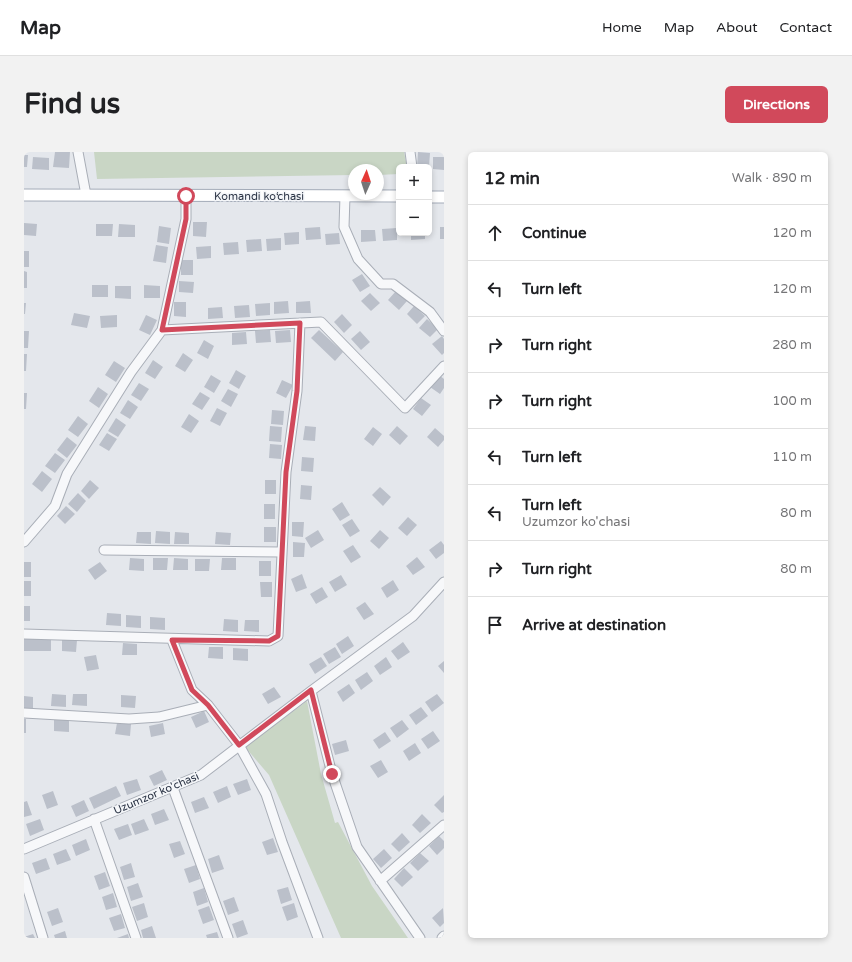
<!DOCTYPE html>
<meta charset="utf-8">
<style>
:root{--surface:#fff;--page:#f2f2f2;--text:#202124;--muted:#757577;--line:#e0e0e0;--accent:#d1495b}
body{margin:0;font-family:"Varela Round",sans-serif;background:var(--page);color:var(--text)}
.controls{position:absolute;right:12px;top:12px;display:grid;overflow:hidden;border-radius:6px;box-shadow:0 2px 6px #0003}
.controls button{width:36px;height:36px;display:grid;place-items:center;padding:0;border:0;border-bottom:1px solid var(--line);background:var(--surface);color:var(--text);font:20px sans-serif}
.compass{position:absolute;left:324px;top:12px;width:36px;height:36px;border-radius:50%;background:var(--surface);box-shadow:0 2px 6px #0003;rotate:3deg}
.stop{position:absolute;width:12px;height:12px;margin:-9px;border:3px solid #d1495b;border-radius:50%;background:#fff}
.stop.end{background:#d1495b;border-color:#fff;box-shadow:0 1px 4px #0008}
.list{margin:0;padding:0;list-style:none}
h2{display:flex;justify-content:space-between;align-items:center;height:52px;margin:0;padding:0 16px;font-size:17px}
h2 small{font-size:13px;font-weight:400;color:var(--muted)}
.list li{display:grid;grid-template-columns:26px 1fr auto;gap:12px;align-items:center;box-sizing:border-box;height:56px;padding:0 16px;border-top:1px solid var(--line)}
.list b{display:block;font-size:15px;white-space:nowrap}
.list p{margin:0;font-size:13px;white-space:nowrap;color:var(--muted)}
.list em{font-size:13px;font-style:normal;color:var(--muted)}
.icon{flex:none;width:22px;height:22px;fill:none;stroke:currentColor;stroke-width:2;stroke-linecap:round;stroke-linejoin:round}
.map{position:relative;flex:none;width:420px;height:786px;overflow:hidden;border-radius:6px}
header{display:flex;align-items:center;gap:24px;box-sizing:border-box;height:56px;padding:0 20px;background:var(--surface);border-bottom:1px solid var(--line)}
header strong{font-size:19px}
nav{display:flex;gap:22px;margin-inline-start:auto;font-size:14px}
.intro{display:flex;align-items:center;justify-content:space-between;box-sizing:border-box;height:96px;padding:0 24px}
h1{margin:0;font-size:28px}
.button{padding:10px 18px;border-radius:6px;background:var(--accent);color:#fff;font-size:14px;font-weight:700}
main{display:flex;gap:24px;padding:0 24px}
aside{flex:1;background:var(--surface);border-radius:6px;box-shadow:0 2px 6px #0003}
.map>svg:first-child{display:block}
</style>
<header>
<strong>Map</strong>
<nav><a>Home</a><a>Map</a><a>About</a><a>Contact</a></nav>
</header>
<div class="intro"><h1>Find us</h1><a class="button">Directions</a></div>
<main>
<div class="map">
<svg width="420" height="786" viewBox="0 0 420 786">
<rect width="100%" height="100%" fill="#e4e7ec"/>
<path fill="#c9d6c5" d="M70 0H380L383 15H375V22L354 23V18H330V23L73 27Z
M283 549 297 622 311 671 314 670 348 734 384 786H317L245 623 221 595Z"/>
<path fill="#bbc0ca" d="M31 0H46L45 16 29 15Z
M394 0 406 1 405 15H393Z
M0 3H4L3 15H0Z
M9 5 25 6V18L8 17Z
M409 5H420V18L409 17Z
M169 70H183L182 85 169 84Z
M0 71 13 72 12 84 0 83Z
M72 72H89L88 84H72Z
M95 72 111 73V85H94Z
M135 74 147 76 145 92 133 90Z
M296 75 297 87 282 88 281 76Z
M416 75H420V87H416Z
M373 76V88L359 89 358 77Z
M337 78H351L352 89 337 90Z
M275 80V92L261 93 260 81Z
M315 81 316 92 302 93 301 82Z
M387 81H401V87L387 88Z
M257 86V98L243 99 242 87Z
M237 87 238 99 223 100 222 88Z
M214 90 215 102 200 103 199 91Z
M132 93 144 95 142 111 129 109Z
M187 94V106L173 107 172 95Z
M0 99H5V115H0Z
M157 108H169V123H157Z
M0 119 3 120V136H0Z
M338 122 346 134 336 140 328 128Z
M155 129 170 130 169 141 155 140Z
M68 133H84V145H68Z
M120 133 136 134V146H120Z
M91 134H107V147L91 146Z
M372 139 383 149 375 158 364 148Z
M346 141 356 151 347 159 337 149Z
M264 149 265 161 250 162V150Z
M286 149 287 161H272V150Z
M150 150H162V165L150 164Z
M0 151H2L1 162H0Z
M246 151V163L232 164 231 152Z
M225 153 226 165 211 166 210 154Z
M390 154 401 164 393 172 383 162Z
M198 155 199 166 184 167V156Z
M50 161 66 164 63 176 47 173Z
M318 162 328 173 320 181 310 170Z
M93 163V175L77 176 76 164Z
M122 163 133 168 126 183 115 178Z
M403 167 414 177 406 185 395 176Z
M246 178 247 190 232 191 231 179Z
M266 178 267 190 252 191 251 179Z
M295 178 319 200 311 209 287 186Z
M0 179H5L4 196H0Z
M336 179 346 190 337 198 327 187Z
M222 180 223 192 208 193V181Z
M418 184 420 187V201L418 203 408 192Z
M180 188 190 194 184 207 173 201Z
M159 201 169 208 161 220 151 214Z
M0 202H3L2 219H0Z
M129 208 139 215 131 227 121 221Z
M90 209 101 216 92 230 81 223Z
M212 218 222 224 215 237 205 231Z
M187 223 197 229 190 241 180 235Z
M415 223 420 227V236L416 242 406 235Z
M258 228 269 233 262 246 252 241Z
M115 231 125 237 117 249 107 243Z
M74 235 84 242 75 256 65 249Z
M204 237 214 242 207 255 197 249Z
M176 240 186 246 178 258 168 252Z
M0 241H3L2 257H0Z
M397 246 407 253 398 264 389 257Z
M104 248 114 255 106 267 96 261Z
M193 256 203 261 196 274 186 269Z
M248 258 260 259 259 273 247 272Z
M165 262 175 269 167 281 157 275Z
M54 264 64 272 54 285 44 278Z
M92 266 102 273 94 285 84 279Z
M246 274 258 275 257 290 245 289Z
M281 274 292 275 291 289 279 288Z
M373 274 384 284 376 293 365 283Z
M349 275 358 282 349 294 340 287Z
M411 276 420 284V288L414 295 403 285Z
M83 281 93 287 85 299 75 293Z
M43 285 53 293 43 306 33 298Z
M246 292 258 293 257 307 245 306Z
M31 301 41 308 31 321 21 314Z
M278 305 290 306 289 320 277 319Z
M18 319 28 327 18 340 8 332Z
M66 328 75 336 65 347 57 339Z
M241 328H252V342H241Z
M277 333 288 334 287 348 276 347Z
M356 335 367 345 359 354 348 343Z
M54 341 62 349 53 360 44 352Z
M318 350 326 363 316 369 308 357Z
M240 352H251V367H240Z
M42 354 51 362 41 372 33 364Z
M384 365 393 373 383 384 374 376Z
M328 367 336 379 326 385 318 373Z
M268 370H280L279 385 268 384Z
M240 375H252V390H240Z
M294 378 300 388 287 396 281 386Z
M356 378 365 386 355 397 346 389Z
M132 379 146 380V392L131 391Z
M113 380H127V392L112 391Z
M151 380 165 381V392H150Z
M192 380 207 381 206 393 191 392Z
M417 389 420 393V401L412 407 405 398Z
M269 390 281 391 280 405H269Z
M329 393 337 405 327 411 319 399Z
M393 405 401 415 389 423 382 414Z
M106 406 120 407V419L105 418Z
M129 406H144L143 418H129Z
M150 406 164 407V418H149Z
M198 406H212V418H197Z
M171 407H186L185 419H171Z
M235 409H247V424H235Z
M0 410H7V425H0Z
M76 410 83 419 71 428 64 418Z
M278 422 283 436 272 440 267 427Z
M317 423 323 433 311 440 305 430Z
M369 428 375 438 363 446 357 436Z
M0 429H7V444H0Z
M236 430H248V445H237Z
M298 435 304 445 292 452 286 442Z
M341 450 350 462 340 468 332 456Z
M0 454H6V469H0Z
M83 461 97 462V474L82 473Z
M102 463 117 464V476L102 475Z
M126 465 141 466V478L126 477Z
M200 467 214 468V480L199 479Z
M221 468H235V480L220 479Z
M324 484 330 494 318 502 312 492Z
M0 487H27V499H0Z
M38 487 53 488 52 500 38 499Z
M379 490 386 500 374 508 367 499Z
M99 491 113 492V503H98Z
M185 495H199V507L184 506Z
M311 495 317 505 305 512 299 502Z
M209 496 224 497V509L209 508Z
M72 503 75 517 63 519 60 505Z
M297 505 303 514 291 522 285 512Z
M362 505 368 515 356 523 350 514Z
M420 509V521L414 514Z
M343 520 349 529 337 538 331 528Z
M325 532 331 541 319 550 313 540Z
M250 535 257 545 244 552 238 542Z
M28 542 42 543V555L27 554Z
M49 542H63V554L48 553Z
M413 542 420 551 408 560 401 550Z
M97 543 112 544 111 556 97 555Z
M0 544 9 545V556H0Z
M397 555 404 564 392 573 385 563Z
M180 559 185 570 172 576 167 565Z
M0 567H2V581H0Z
M30 567 45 568V580L30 579Z
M378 568 385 577 373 586 366 576Z
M93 571 107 572 106 584 91 582Z
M139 571 141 582 127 585 125 574Z
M409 579 416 589 404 597 397 587Z
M361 580 367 589 355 597 349 588Z
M322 588 325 599 311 603 308 592Z
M391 591 397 601 385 609 379 599Z
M357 608 364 620 354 626 346 614Z
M138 618 143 628 130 634 125 624Z
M113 627 117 638 103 643 99 631Z
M223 627 227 638 214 643 209 632Z
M92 634 97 644 70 657 65 646Z
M203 634 207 645 194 651 189 640Z
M29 639 34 653 23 657 18 643Z
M420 643V660L418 661 410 653Z
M180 645 185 656 171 661 167 650Z
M60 648 65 659 52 665 47 654Z
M3 649 8 663 0 665V650Z
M140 657 145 668 131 673 127 662Z
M398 662 407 671 396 681 388 673Z
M16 667 20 678 6 684 2 672Z
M120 667 125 678 111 683 107 672Z
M104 672 108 683 95 688 90 677Z
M378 681 386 690 375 700 367 692Z
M415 684 420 689V696L413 703 405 694Z
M249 686 254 700 243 703 238 690Z
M62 687 66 698 52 704 48 693Z
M156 689 161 702 150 706 145 692Z
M42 697 47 708 33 713 29 702Z
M360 697 368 706 357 716 349 707Z
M396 701 405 709 394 719 386 711Z
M195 703 200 717 188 721 184 707Z
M22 706 26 717 12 722 8 711Z
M107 711 111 725 100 728 96 715Z
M172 713 176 727 165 731 160 717Z
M380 716 389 725 378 735 370 727Z
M81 720 86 734 75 738 70 724Z
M114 731 119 745 107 749 103 735Z
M264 735 268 748 257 752 253 738Z
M180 736 184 750 173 754 169 740Z
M89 741 93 755 82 758 78 745Z
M210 745 215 759 204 763 199 749Z
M120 751 124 765 113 769 108 755Z
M270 751 274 765 263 769 258 755Z
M185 754 190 768 179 772 174 758Z
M34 756 39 770 28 774 23 760Z
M419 756 420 771 416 775 408 766Z
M97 762 101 776 90 779 85 766Z
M219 768 224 782 213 786 208 772Z
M128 774 132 786H119L117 778Z
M41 779 43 786H31L30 783Z
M193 780 195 786H183L182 783Z
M9 782 11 786H0V785Z
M104 782 105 786H93Z"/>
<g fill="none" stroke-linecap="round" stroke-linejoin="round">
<g stroke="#a9aeb7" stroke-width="11">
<path id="minor" d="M54 0 62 43
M386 0 388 15
M321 44 320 75 334 107 357 132H369L406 160 420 179
M138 178 297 170 381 256 420 214
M0 390 31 354 43 322 107 220 138 178 162 67V44
M80 398 257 400
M0 482 245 489 254 484 262 320 273 239 276 171
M148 488 168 538 184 553 215 593 242 642 258 690 294 786
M287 539 308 622 333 695 396 786
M0 561 105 567 135 565 184 553
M149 636 204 786
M70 667 112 786
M0 697 177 623 287 539 389 464 420 430
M0 725 19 786
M356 729 420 673
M418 786 420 784"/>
</g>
<g stroke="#a3abb8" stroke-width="13">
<path id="major" d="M0 43 375 44
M405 45H420"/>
</g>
<use href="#minor" stroke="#f7f8fa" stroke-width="9"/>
<use href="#major" stroke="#fff" stroke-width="11"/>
</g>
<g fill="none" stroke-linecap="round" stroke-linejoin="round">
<path stroke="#d1495b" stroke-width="5" d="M162 44V67L138 178 276 171 273 239 262 320 254 484 245 489 148 488 168 538 184 553 215 593 287 538 308 622"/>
</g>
<g text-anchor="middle" stroke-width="3" stroke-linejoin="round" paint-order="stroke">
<g font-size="11" fill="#2b3445" stroke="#f4f6f9">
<text x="235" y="48">Komandi ko‘chasi</text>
<text transform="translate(132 641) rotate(-23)" y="4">Uzumzor ko'chasi</text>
</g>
</g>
</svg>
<div class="controls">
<button>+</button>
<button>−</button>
</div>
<svg class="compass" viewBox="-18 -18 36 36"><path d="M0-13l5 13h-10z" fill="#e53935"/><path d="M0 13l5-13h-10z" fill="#757577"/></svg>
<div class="stop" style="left:162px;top:44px"></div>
<div class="stop end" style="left:308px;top:622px"></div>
</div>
<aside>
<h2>12 min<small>Walk · 890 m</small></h2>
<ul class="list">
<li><svg class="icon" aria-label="ahead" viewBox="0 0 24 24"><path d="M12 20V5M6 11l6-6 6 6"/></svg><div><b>Continue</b></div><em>120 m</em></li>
<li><svg class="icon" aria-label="left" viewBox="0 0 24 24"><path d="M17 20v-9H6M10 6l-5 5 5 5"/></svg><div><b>Turn left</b></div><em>120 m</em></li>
<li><svg class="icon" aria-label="right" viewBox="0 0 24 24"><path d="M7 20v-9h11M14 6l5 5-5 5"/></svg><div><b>Turn right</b></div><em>280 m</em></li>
<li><svg class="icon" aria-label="right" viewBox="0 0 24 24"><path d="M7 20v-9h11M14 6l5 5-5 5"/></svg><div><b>Turn right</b></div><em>100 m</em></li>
<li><svg class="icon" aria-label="left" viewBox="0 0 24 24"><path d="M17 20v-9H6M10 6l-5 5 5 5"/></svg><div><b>Turn left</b></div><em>110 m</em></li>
<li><svg class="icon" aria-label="left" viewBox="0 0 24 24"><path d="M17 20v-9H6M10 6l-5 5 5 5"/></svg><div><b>Turn left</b><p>Uzumzor ko'chasi</p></div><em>80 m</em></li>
<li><svg class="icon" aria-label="right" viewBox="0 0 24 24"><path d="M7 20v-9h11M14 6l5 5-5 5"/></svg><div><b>Turn right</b></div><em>80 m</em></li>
<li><svg class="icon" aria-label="arrive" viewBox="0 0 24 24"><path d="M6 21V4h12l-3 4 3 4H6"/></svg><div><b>Arrive at destination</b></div></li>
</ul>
</aside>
</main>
